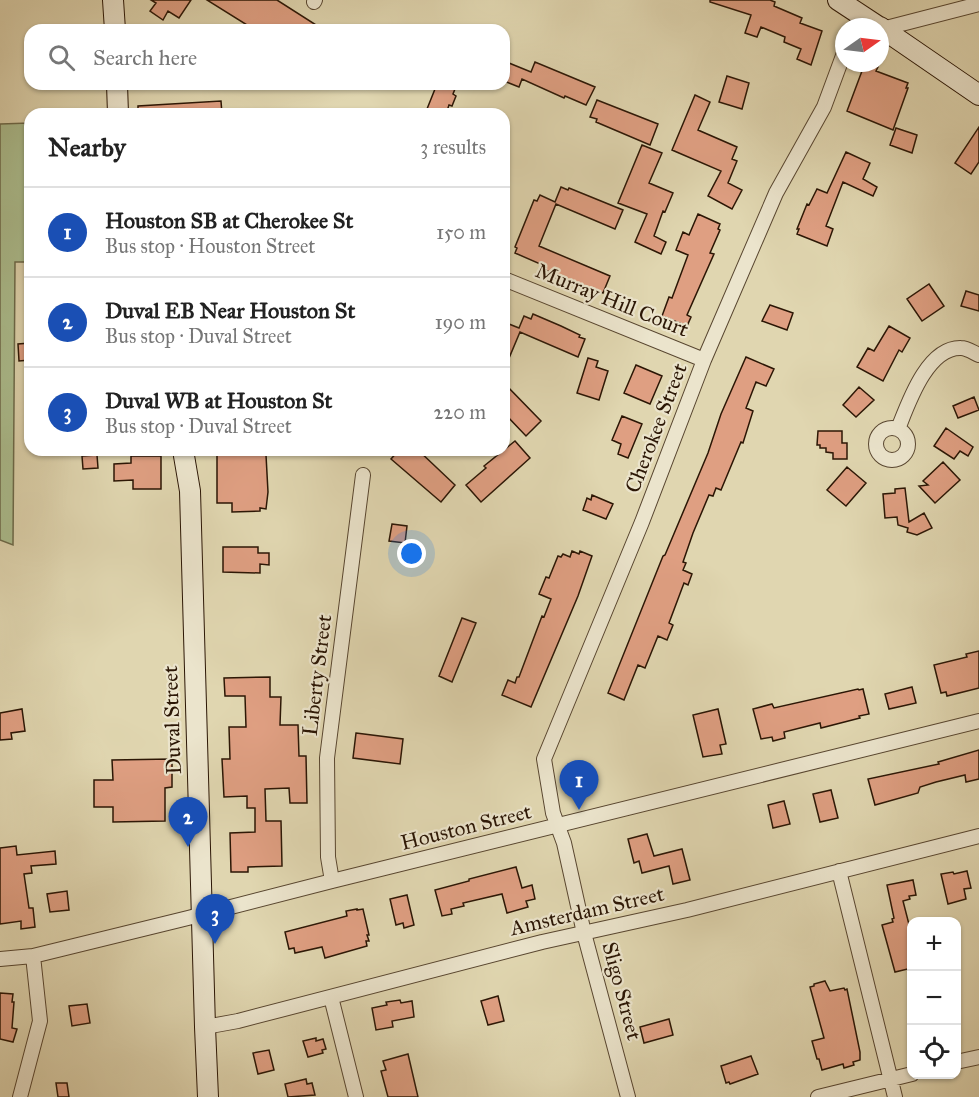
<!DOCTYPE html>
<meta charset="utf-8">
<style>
:root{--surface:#fff;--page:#f6f6f6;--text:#222;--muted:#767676;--line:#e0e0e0;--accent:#8f2418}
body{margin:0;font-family:"IM FELL Great Primer",serif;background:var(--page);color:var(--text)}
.controls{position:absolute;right:18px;bottom:18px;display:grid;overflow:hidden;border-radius:12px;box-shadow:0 2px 4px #0004}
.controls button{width:54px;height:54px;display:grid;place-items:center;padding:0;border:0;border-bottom:2px solid var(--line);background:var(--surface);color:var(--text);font:30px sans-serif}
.compass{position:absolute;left:835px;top:18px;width:54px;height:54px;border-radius:50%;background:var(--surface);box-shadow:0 2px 4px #0004;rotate:76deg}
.you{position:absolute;left:412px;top:554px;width:21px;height:21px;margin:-15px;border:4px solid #fff;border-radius:50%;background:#1a73e8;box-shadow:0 0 0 9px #1a73e833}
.badge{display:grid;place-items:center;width:39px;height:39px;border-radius:50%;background:var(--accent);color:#fff;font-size:20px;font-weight:700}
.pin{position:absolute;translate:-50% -50px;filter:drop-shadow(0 2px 3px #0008)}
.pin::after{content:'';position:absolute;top:32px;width:21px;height:18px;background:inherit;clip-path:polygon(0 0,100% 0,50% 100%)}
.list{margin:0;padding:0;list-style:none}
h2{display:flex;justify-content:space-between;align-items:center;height:78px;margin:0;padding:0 24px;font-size:26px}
h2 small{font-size:20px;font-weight:400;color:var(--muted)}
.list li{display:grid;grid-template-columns:39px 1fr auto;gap:18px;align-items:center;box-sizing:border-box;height:90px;padding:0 24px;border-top:2px solid var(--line)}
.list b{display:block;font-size:22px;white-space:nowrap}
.list p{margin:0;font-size:20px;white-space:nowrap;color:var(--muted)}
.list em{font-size:20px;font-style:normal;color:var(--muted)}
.icon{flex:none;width:33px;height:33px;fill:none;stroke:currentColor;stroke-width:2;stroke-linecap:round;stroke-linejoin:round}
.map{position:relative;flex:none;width:979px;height:1097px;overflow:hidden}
.search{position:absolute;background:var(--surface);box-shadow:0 2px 4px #0004;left:24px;top:24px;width:486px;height:66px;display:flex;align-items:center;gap:15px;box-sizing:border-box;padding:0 21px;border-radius:18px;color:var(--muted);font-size:22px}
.panel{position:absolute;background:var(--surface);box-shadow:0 2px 4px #0004;left:24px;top:108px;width:486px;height:348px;border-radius:18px}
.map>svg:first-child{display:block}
</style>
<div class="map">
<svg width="979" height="1097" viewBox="0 0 979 1097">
<rect width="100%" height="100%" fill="#e0d6b0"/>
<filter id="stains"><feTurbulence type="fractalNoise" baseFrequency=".00333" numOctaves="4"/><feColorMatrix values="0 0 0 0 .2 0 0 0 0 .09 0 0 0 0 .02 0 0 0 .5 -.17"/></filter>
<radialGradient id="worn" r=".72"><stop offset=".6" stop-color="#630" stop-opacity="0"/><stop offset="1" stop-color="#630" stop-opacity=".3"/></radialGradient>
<path fill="#acbf90" stroke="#6c6a4a" stroke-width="1.5" d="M30 123V262H15L13 545 0 540V124Z"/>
<path fill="#df9f82" stroke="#2b1605" stroke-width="1.5" d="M151 0H191L179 18 168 11 163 20 150 11 156 3Z
M207 0H277L324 30H255Z
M710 0H770L775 2 774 6 802 18 800 23 822 31 811 65 797 59 801 49 784 42 785 37 761 27 757 37 745 33 751 15 710 2Z
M504 61 531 72 535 62 595 87 586 105 565 96 564 98 522 79 519 87 504 81Z
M865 63 878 67 876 71 908 83 906 88H908L893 130 847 111Z
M727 76 749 83 742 109 719 102Z
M437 84H457L453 94 456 96 452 106 449 105 446 114H425Z
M695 95 710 102 698 130 737 147 732 159 737 161 728 183 742 190 732 209 708 196 721 171 672 150Z
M597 100 658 124 650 145 596 122 597 119 590 117Z
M221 101 222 114H138V106Z
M979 127V162L971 174 955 163Z
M896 128 917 135 912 153 890 145Z
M642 145 662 153 649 183 673 193 665 212 663 211 654 236 666 242 661 254 635 242 647 214 618 203Z
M846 152 870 163 863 179 877 187 873 196 843 182 826 226 833 229 827 246 797 234 799 229H797L807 204 809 205 817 189 827 193Z
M561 187 568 190 569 188 623 210 615 229 556 204 539 246 610 276 603 293 598 291 596 294 548 275 550 272 543 269 545 266 515 253 517 248 515 247 534 200 537 201 540 195 555 202Z
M698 214 720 224 718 229 720 230 710 253 714 254 687 315 691 317 687 326 662 316 669 297 672 298 688 255 676 250 683 232 689 235Z
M929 284 944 306 922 321 907 299Z
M966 291 979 295V311L961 306Z
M770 305 793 313 787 330 762 321Z
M533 314 561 326 580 335 579 337 585 339 578 357 520 332 504 370V322L519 328 524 316 531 319Z
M889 326 910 338 902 352 899 350 883 381 857 367 868 348 874 351Z
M30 343V360L19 361 18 344Z
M746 357 774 369 766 386 756 382 746 408 753 411 743 443 741 442 721 490 716 488 713 496 709 495 693 533 683 562 686 563 683 570 692 574 688 585 684 583 669 623 673 625 667 640 658 636 645 668 638 665 624 700 608 693 663 556 665 555 708 453 721 414Z
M588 358 598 361 596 367 608 371 599 400 577 393Z
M636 365 662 376 650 404 624 393Z
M504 383 541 421 526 436 504 413Z
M859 387 874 400 856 417 843 405Z
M974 397 979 410 958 418 953 406Z
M622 416 642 424 628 458 618 454 621 444 612 440Z
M946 428 973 447 968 456 960 451 954 459 934 446Z
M818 431H842V443H847V459H833V453L826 452V448H820V445H817Z
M515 441 530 458 481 502 466 485 486 468 484 466Z
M399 450H418L455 485 441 502 391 459Z
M97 455 98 468 83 469 82 456Z
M217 455H266L268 492 266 509 260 508V511L232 512V503H217Z
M131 456H161V489H133V480L114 481V464L131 463Z
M943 462 960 480 935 503 919 486 928 485 923 481Z
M847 467 866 483 846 506 827 490Z
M905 488 909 522 924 513 932 528 917 535 907 532 908 528 898 525 897 517 885 518 883 494 895 493V489Z
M592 495 613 504 606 519 583 510 587 498 591 500Z
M392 524 407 526 405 543 389 541Z
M223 547H258V553H269V565L260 564V573L223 572Z
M572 551 579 554 580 551 592 556 578 596 531 707 502 695 508 680 515 683 517 677H519L542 616 544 617 551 599 539 594 546 577 549 578 558 556 561 557 563 554 570 557Z
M462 618 476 623 452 682 439 676Z
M979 651V688L947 696 946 692 941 693 934 665 967 657 966 654Z
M270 677V697H281L280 725H298L299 756H306L307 803H290L289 788 265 789 266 821H281L282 866 248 867V872H231L230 833 255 832V808H247V796L224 797 222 759H230L229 727H246L245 696H225L224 678Z
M912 687 916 703 889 709 885 694Z
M858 689 859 690 863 689 869 714 859 716 860 718 821 728 820 723 784 732 785 738 773 741 772 737 761 739 753 709 772 704 774 708Z
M22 709 25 731 11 733 12 739 0 740V713Z
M718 709 726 744 720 745 722 754 703 757 693 715Z
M356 733 403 739 400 764 353 758Z
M979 750V779L966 782 965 775 936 782 920 787 918 793 875 805 868 779 939 764 938 762Z
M172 759V787L165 788V821L113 822V807H94V780H113L112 760Z
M831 790 838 818 820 822 813 794Z
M784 801 790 824 773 828 768 805Z
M647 834 654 856 682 849 690 880 673 884 669 866 642 873 639 861 634 863 628 839Z
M16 846 17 855 55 851 56 864 31 866 32 873 24 874 29 908H33L35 927 21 929V921L0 924V848Z
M516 867 522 888 532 885 535 899 526 901 528 907 507 913 502 894 463 903 464 906 451 909 452 914 442 916 435 890 469 881V879Z
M967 871 971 888 964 889 966 899 948 904 941 874 953 872 954 874Z
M913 880 916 895 909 896 910 899 903 901 912 936V968L895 972 882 925 893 922 892 919 894 918 887 885Z
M67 891 69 910 50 912 47 894Z
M407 895 414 925 404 928 403 923 396 925 390 899Z
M357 909V910L363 909 369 935H367L369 941H366L367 946 325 958 322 947 295 953 294 948 289 949 285 932 347 916 346 911Z
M825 981 830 991 844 988 845 990 847 989 860 1052V1060L853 1062 854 1065 844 1068 843 1064 822 1070 819 1059H817L812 1041 824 1038 810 987 814 986V984Z
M0 993 13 994 12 1002H14L12 1028 17 1029 13 1042 0 1039Z
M498 996 504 1021 488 1025 481 1001Z
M400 1000 401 1003 412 1001 414 1017 392 1021 393 1027 376 1030 372 1008 387 1005 386 1002Z
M87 1004 90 1023 72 1026 69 1006Z
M669 1019 673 1035 644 1043 640 1027Z
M316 1038V1041L323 1039 326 1049 322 1050 323 1053 308 1057 303 1041Z
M269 1050 274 1070 258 1074 253 1053Z
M408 1054 418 1097H388L381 1071 386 1070 383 1061Z
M751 1056 758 1074 730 1084 729 1082 726 1083 721 1066Z
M306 1079 307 1084 312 1083 315 1095 288 1097 285 1084Z
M56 1083H67L69 1097H58Z"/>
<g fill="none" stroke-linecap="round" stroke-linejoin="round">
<g stroke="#584630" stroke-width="16">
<path id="street" d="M314 2 315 0
M882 29 979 4
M504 279 704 360
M876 444a16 16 0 1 1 32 0a16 16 0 1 1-32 0Z
M898 429C908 404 927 347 961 348 967 348 974 353 979 355
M839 871 895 1097
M332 881 328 857 327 758 363 475
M0 959 33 956 188 918 332 881 979 721
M331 997 356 1097
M205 1027 238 1021 542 942 687 910 979 836
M956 1062 979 1057
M20 1097 40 1021 33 956
M628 1097 584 933 564 843 553 813 544 759 642 522 704 360 776 193 824 107 844 53
M818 1097 912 1074"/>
</g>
<g stroke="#2b1605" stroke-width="22">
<path id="secondary" d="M113 0 115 30
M838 0 879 27
M880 27 979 95
M117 84 118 114
M183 450 190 491 205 1027 208 1097"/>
</g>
<use href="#street" stroke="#ebe4cc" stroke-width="14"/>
<use href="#secondary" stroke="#ebe4cc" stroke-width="20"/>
</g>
<g text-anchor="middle" stroke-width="4.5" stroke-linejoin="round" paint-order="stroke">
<g font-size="21" fill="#2b1605" stroke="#ebe4cc">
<text transform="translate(612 300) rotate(22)" y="7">Murray Hill Court</text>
<text transform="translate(656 428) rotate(-69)" y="7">Cherokee Street</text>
<text transform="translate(317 675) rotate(-83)" y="7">Liberty Street</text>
<text transform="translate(172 720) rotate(-92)" y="7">Duval Street</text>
<text transform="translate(466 827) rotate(-14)" y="7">Houston Street</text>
<text transform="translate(587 911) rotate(-13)" y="7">Amsterdam Street</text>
<text transform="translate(622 991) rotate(75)" y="7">Sligo Street</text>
</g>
</g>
<rect width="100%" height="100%" filter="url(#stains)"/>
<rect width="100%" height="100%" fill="url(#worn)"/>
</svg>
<div class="controls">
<button>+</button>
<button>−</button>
<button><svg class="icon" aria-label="locate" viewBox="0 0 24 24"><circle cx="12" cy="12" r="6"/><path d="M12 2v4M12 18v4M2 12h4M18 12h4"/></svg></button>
</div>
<svg class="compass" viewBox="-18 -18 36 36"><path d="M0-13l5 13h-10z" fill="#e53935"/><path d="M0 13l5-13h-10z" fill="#767676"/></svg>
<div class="you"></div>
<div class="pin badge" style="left:579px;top:810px;background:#1a4fb4">1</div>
<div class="pin badge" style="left:188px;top:847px;background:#1a4fb4">2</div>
<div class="pin badge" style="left:215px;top:944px;background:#1a4fb4">3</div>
<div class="search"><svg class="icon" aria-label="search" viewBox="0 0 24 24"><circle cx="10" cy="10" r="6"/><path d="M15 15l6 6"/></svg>Search here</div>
<section class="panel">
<h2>Nearby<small>3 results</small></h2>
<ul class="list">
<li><span class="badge" style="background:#1a4fb4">1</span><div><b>Houston SB at Cherokee St</b><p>Bus stop · Houston Street</p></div><em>150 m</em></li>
<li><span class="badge" style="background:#1a4fb4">2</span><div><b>Duval EB Near Houston St</b><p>Bus stop · Duval Street</p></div><em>190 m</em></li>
<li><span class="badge" style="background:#1a4fb4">3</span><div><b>Duval WB at Houston St</b><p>Bus stop · Duval Street</p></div><em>220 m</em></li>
</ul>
</section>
</div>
